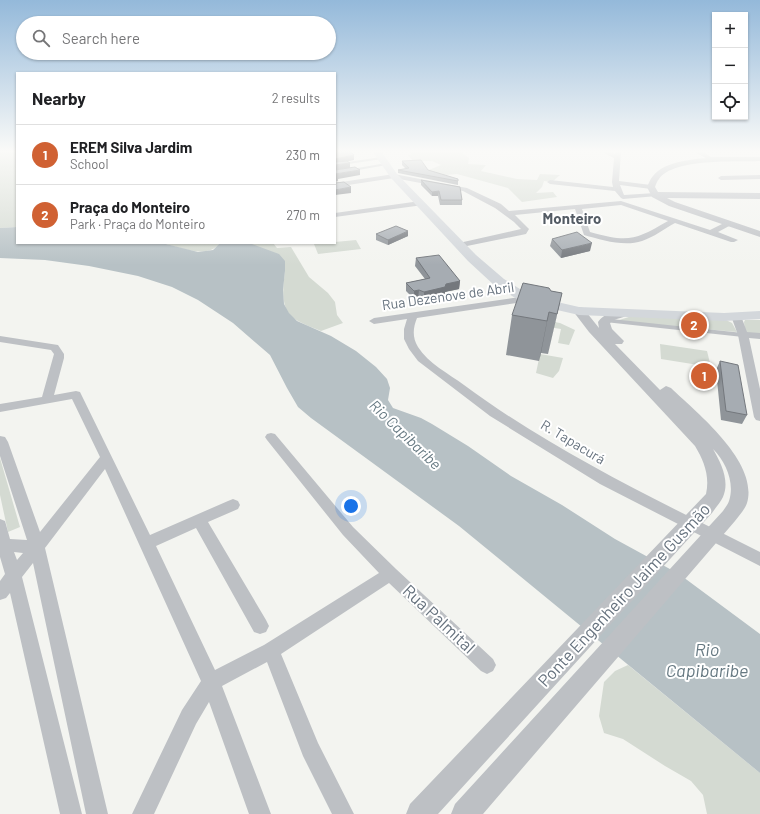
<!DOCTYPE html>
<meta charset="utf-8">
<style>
:root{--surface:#fff;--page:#f2f2f2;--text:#202124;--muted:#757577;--line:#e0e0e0;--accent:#d06133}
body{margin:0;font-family:Barlow,sans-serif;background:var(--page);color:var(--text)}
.controls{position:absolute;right:12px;top:12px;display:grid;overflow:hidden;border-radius:0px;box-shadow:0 1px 3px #0004}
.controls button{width:36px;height:36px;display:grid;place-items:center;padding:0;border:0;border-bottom:1px solid var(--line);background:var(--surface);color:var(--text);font:20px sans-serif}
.you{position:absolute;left:351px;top:506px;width:14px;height:14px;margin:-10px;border:3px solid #fff;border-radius:50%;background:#1a73e8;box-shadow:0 0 0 6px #1a73e833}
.badge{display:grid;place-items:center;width:26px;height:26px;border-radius:50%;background:var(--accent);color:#fff;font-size:13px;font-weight:700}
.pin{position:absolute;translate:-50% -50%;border:2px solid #fff;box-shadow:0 1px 4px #0006}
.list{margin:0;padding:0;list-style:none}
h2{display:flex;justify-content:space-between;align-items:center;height:52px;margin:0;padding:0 16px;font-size:17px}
h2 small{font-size:13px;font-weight:400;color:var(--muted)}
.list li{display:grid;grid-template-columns:26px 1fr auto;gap:12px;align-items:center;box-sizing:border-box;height:60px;padding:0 16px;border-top:1px solid var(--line)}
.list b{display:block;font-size:15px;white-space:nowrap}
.list p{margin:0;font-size:13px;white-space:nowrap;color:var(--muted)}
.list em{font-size:13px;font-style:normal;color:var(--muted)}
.icon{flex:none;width:22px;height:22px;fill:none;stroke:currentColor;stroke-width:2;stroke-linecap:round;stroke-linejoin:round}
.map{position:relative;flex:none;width:760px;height:814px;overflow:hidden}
.search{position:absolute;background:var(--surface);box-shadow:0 1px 3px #0004;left:16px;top:16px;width:320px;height:44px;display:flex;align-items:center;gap:10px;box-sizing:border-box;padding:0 14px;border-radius:22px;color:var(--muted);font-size:15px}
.panel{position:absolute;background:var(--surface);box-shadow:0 1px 3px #0004;left:16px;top:72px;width:320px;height:172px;border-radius:0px}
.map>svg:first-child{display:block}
</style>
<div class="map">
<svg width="760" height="814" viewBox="0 0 760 814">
<rect width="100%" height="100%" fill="#f3f4f0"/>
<path fill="#d4dad2" d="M0 151H17V227L0 228Z
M410 151H459L469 158 468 164 486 165 481 171 517 179 537 180 540 174 560 175 552 182 544 181 542 187 536 193 553 192 557 197 522 202 508 188 457 174 434 176 424 172 441 165 432 161H413L408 155 412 154Z
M356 240 361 249 318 254 314 244Z
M162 243H220C207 260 180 247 162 243Z
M249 243H273L277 248 291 247 309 277 328 293 335 302 337 315 343 323 321 331C314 328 305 325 298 321 279 311 283 289 285 271Z
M632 316 726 320 732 323 737 332 616 321Z
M544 320 560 323 575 330 569 345 558 343 561 329 542 326Z
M745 320H760V335L745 332 744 322Z
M660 344 707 351 711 367 661 359Z
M540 354 563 358 559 371 553 378 536 373Z
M0 458 20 527 8 532 0 495Z
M628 665 760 773V814H707L703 795 691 781 665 766 623 739 604 733 599 716 604 682 615 671Z"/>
<path fill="#b7c1c5" d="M17 227V243H162L198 252 213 250 220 243H249L279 254 285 261V271L283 290 284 304 289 313 297 321 331 336 356 351 376 367 387 379 390 388 388 400 393 408 421 418 432 424 468 446 511 476 562 505 615 539 679 574 760 634V773L459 526 311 418 298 407 287 388 270 355 233 323 198 300 172 287 138 276 89 266 45 260 0 258V228Z"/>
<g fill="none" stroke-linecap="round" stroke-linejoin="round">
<path fill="#bdc0c4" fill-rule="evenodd" d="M381 157 382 159 335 166V164Z
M386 163 387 165 335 174V172Z"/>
<path fill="#bdc0c4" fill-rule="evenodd" d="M602 318 743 333 747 335 743 337 605 322 601 320Z"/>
<path fill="#bdc0c4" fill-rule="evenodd" d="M600 151H609L615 154V151H621L619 181 651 185 654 187 651 189 620 185 624 195 655 193 658 195 657 196 623 199 621 198 615 191 550 184 547 182 550 180 613 187 612 182 614 158Z
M693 151H701L716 160 711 161Z
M394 174 467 188 501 204 509 211 621 201 710 230 728 221H731V225L718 232 738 240 734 242H731L675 223C664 229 654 237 642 241 624 247 602 240 584 235L575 209 515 215 529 229 526 234 462 247 458 245 459 243 521 229 514 222 495 208 463 191 394 178 335 187V183ZM621 205 668 221C635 240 629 243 590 232L582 209Z
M760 175V179L721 180 718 178 721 176Z
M420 201 424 203 423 205 335 217V213Z
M527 296 532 299 530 301 417 318C413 328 412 337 418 347 428 363 449 374 464 385 556 453 659 501 760 552V566L600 484 490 416 418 361 409 349 404 339V329L407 319 374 324 369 321 374 318Z
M736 313 741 316 747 332 760 333V339L749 338 760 389V421L756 420 754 417 738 335 731 316Z
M0 336 58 345 64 354V358L54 395 76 391 80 392 150 535 228 501 233 499 238 501 240 505 238 509 208 522 266 620 269 626 266 632 260 634 254 632 196 528 156 546 215 670 264 645 379 573 343 535 267 440 265 437 267 434 271 433 275 434 353 527 396 569 493 659 496 665 493 671 487 674 481 671 389 583 281 654 318 743 354 814H332L303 756 267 662 222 686 271 814H249L209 702 196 724 154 814H132L182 710 201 681 105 469 45 548 108 814H86L33 563 22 577 82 814H60L10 593 6 598 0 600V581L5 574 0 557V519L5 521 10 539 27 540 0 456V436L5 437 8 442 40 532 100 457 72 399 0 412V404L42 397 54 354 51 350 0 342ZM14 552 23 553 17 560Z"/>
<path fill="#bdc0c4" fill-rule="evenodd" d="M716 157H760V161C737 162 673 158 659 179 657 181 656 184 655 187L658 192 760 193V199L667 198 675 202 760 231V237L669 206 652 197 647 187C649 183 650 179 653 176 665 160 698 159 716 157Z
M579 307 583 308 599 328 598 322C604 314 617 308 627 310L629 313C625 319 616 317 610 323L612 329 624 341 622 344H615L660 390 666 386 671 388C697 413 759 462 747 503 745 509 739 516 735 521L483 814H451L455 804 723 511C725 508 728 504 729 501 735 483 726 462 713 449 721 463 730 481 723 497 720 503 716 507 712 513L438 814H406L410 804 706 494C710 476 704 461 695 446L589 332 573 311 575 308Z"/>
<path fill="#d3d7db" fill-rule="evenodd" d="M372 151H381L397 174 476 255 504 279 531 296 579 307 724 313 760 311V319L724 321 579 315 522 302 494 285 468 261 391 178Z"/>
</g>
<path fill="#8f9499" d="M402 161 458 181V185L398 173V170L406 169 402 165Z
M421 180 462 200V205H440L438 196H432L421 185Z
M376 234 408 236 388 245 376 240Z
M552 239 590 251 561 258 550 246Z
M416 258 460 281 459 289 445 292V295L424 300 418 298 414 299 406 291V283L425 279 415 266Z
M551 291 562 293 548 354 541 353 539 361 506 355 512 315Z
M720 361 747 415 742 424 721 420 716 370Z"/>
<path fill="#74787d" d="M354 155V160L335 164V159Z
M350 163V168L335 170V165Z
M360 170V175L338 179V181L335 182V174Z
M351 187V193L335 195V190Z
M439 191 438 196H432V192Z
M408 231V236L388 245V240Z
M592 243 590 251 561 258 562 250Z
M460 281 459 289 445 292V295L424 300V292L446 284Z
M419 290 418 298 414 299V291Z
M562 293 548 354 557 314Z
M549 312 541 353 539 361 547 321Z"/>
<path fill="#a6acb2" stroke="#74787d" d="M335 151H350L354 155 335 159Z
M421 160 428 170 458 179V181L398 170 409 168 402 161Z
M347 161 350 163 335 165V162Z
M355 167 360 170 335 174 337 176H335V170Z
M421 180 460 187 462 200H441L439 191 432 192Z
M344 182 351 187 335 190V183Z
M396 226 408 231 388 240 376 234Z
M577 232 592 243 562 250 552 239Z
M439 255 460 281 446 284 445 287 424 292 419 290 414 291 406 283 430 278 416 258Z
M523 283 549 288 551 291 562 293 557 314 549 312 547 321 512 315Z
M720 361 738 365 747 415 726 411Z"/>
<linearGradient id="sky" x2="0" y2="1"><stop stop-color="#94b9da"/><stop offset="0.57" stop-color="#fafaf8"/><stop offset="1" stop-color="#fafaf8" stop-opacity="0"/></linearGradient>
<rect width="760" height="265" fill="url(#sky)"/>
<g text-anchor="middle" stroke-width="4" stroke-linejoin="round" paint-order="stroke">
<g font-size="14" fill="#66727e" stroke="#fff">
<text transform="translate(448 296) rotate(-8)" y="5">Rua Dezenove de Abril</text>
<text transform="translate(573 442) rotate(31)" y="5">R. Tapacurá</text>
</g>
<g font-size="15" font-weight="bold" fill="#535b64" stroke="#fff">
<text x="572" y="224">Monteiro</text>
</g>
<g font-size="15" font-style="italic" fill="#667982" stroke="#fff">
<text transform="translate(405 435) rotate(44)" y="5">Rio Capibaribe</text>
</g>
<g font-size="17" fill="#66727e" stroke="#fff">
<text transform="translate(624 595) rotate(-47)" y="6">Ponte Engenheiro Jaime Gusmão</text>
<text transform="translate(439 619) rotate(43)" y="6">Rua Palmital</text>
</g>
<g font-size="18" font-style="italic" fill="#667982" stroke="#fff">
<text x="707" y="656">Rio<tspan x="707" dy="21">Capibaribe</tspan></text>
</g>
</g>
</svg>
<div class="controls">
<button>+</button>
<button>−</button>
<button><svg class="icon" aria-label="locate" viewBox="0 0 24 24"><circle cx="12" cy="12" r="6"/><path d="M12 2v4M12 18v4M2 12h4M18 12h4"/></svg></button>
</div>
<div class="you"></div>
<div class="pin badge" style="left:704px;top:376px">1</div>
<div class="pin badge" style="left:694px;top:325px">2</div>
<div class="search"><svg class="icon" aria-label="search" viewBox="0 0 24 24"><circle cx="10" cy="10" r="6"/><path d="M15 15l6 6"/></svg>Search here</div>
<section class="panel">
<h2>Nearby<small>2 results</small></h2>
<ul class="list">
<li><span class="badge">1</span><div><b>EREM Silva Jardim</b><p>School</p></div><em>230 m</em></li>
<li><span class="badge">2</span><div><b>Praça do Monteiro</b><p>Park · Praça do Monteiro</p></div><em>270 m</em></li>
</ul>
</section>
</div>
